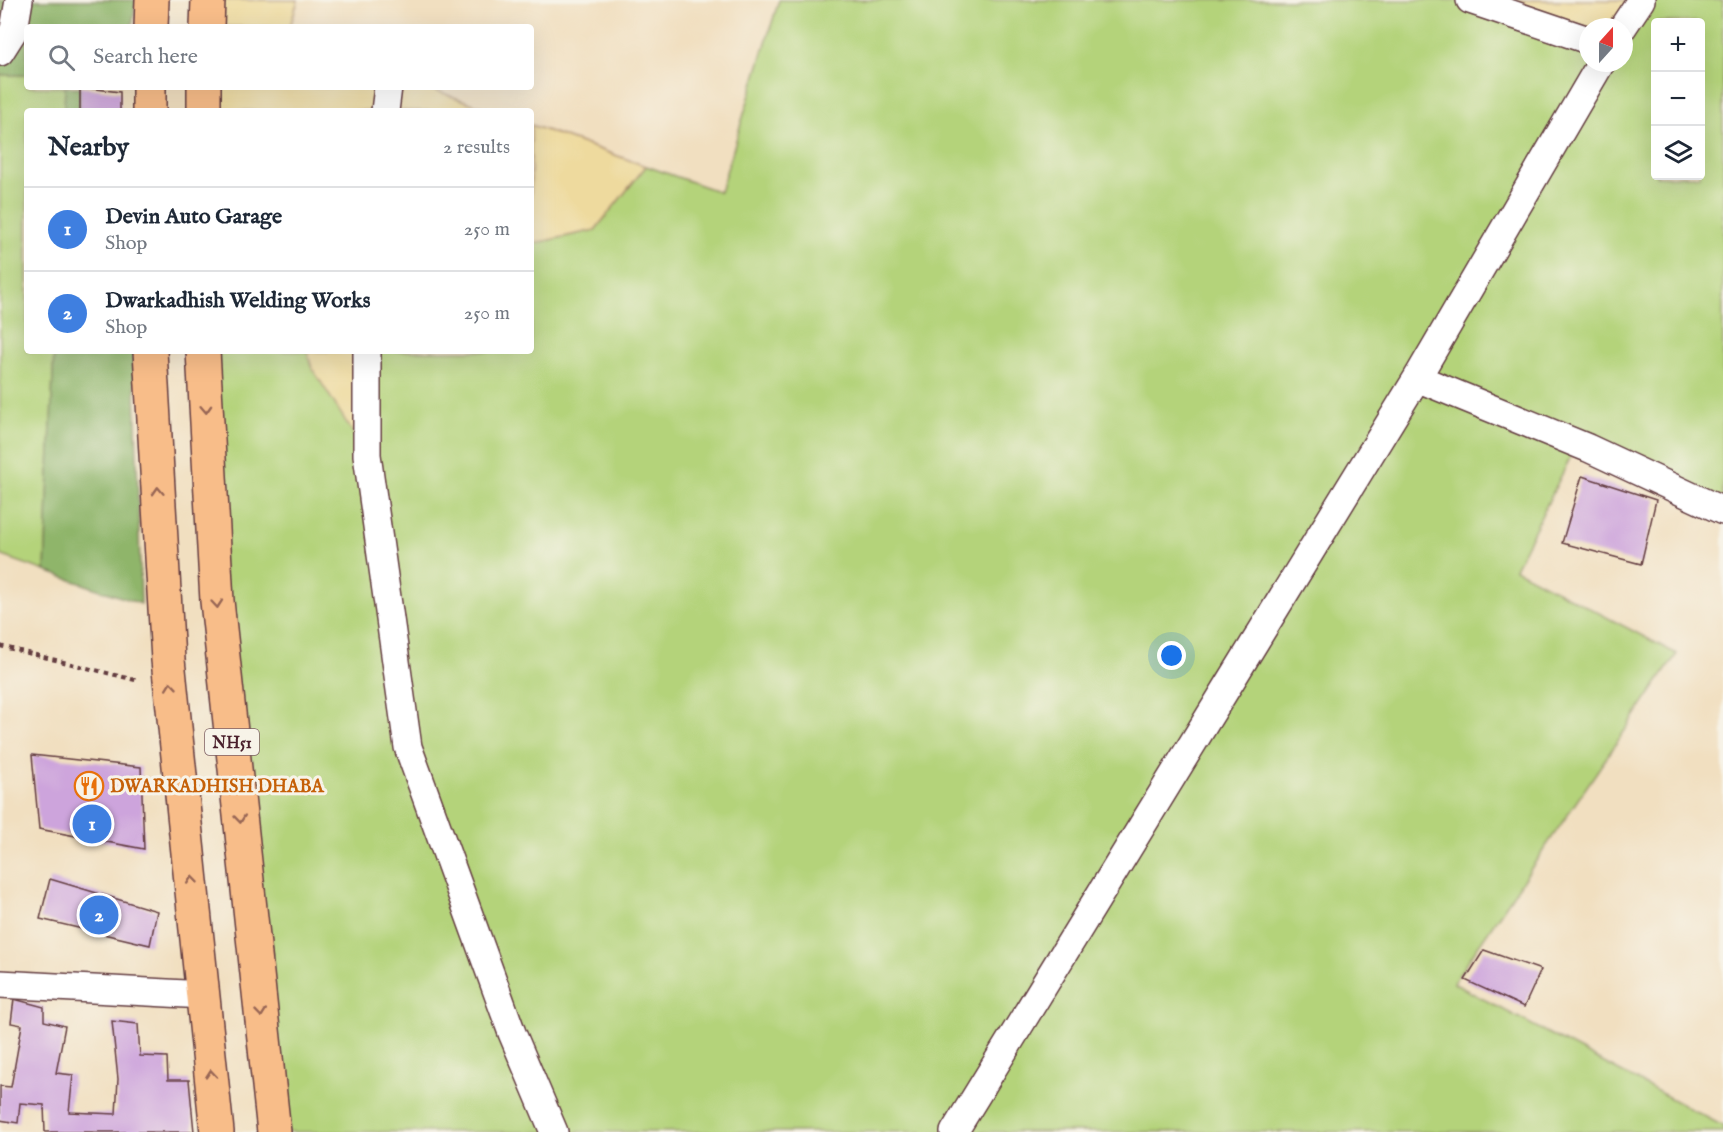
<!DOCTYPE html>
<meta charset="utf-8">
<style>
:root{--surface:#fff;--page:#f2f2f3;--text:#1f2937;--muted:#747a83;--line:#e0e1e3;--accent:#b45309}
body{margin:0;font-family:"IM FELL English",serif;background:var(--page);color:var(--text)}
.controls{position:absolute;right:18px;top:18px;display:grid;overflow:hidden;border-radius:6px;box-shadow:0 6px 24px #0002}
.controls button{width:54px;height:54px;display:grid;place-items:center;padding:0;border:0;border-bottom:2px solid var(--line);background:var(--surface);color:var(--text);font:30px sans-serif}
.compass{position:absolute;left:1579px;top:18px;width:54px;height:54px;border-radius:50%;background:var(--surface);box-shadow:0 6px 24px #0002;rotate:21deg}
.you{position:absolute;left:1172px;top:656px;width:21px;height:21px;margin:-15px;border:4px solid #fff;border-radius:50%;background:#1a73e8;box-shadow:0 0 0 9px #1a73e833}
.badge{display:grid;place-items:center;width:39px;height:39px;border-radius:50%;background:var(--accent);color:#fff;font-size:20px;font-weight:700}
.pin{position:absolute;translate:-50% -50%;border:3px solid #fff;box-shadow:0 2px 6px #0006}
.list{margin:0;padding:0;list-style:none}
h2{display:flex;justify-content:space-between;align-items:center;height:78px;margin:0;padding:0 24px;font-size:26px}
h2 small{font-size:20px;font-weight:400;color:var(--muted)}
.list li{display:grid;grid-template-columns:39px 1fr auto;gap:18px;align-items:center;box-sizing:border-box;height:84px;padding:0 24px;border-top:2px solid var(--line)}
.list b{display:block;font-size:22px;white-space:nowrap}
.list p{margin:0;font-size:20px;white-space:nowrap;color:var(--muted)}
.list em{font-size:20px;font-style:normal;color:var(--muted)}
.icon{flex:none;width:33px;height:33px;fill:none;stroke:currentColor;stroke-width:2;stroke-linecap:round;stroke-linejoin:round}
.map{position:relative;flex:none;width:1723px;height:1132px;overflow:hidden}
.search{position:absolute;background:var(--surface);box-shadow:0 6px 24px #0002;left:24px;top:24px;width:510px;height:66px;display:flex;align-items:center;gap:15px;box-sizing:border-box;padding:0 21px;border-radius:6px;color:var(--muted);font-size:22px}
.panel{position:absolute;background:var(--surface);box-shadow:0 6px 24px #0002;left:24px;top:108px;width:510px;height:246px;border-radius:6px}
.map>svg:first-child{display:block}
</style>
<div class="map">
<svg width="1723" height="1132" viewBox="0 0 1723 1132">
<rect width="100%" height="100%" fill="#f7f3e8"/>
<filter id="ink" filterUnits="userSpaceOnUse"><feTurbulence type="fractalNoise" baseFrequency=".0167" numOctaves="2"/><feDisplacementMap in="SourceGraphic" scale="12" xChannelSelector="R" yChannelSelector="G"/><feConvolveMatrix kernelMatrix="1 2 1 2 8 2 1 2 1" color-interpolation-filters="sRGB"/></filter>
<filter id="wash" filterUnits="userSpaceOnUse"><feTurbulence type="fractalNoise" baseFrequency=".008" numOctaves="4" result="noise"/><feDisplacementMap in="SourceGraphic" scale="24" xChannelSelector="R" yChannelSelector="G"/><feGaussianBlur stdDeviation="1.35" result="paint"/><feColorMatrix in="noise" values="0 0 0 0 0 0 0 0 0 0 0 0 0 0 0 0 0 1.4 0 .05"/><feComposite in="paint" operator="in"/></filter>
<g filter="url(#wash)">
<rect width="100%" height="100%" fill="#f1dfc0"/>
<path fill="#b4d37a" stroke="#7f7952" stroke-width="1.5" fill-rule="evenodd" d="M779 0H1470L1588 40V63H1624V34L1645 0H1723V511L1577 444 1515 569 1677 654 1453 983 1723 1126V1132H274L203 351H531V244L595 230 646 166 720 192ZM1656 22H1700V176H1656Z
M0 75H27V87H65L64 111H27V351H54L45 571 0 555Z"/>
<path fill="#8fb56a" stroke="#6c6a4a" stroke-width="1.5" d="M0 0H136L132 27H27V75H0Z
M65 87H80V111H64Z
M54 351H134L141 604 45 571Z"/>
<path fill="#eeda9e" stroke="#9c7c64" stroke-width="1.5" d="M208 0H298L290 27H207Z
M1470 0H1641L1623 27H1588Z
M204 87H426L493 111H204Z
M531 125 646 166 595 230 531 244Z
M307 351H367V455L312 368Z"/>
<g id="blocks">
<path fill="#cda4dc" d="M80 87 120 92V111H80Z
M1582 476 1656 500 1641 564 1562 543Z
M32 755 141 767 144 849 39 829Z
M50 879 157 911 150 945 40 919Z
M1484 950 1541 970 1524 1007 1465 980Z
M14 999 44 1007V1021L65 1026 56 1073 73 1075 69 1112 116 1114 118 1079 112 1021 138 1024 140 1056 167 1057 168 1080H189L194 1132H45L44 1105 20 1103 18 1123 0 1120V1086L11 1087 22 1025 11 1023Z"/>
</g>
</g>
<g filter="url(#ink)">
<use href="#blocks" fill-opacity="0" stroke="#633c41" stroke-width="1.5"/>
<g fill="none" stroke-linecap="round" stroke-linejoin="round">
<g stroke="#633c41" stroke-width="30">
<path id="minor" d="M1470 0 1588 40
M1623 27 1641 0
M0 52 14 30 19 0
M385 111 388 87
M367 351V455L408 747 512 1033 554 1132
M1417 378 1588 448 1723 511
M0 984 204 995
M954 1132 1417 378 1601 63"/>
</g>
<g stroke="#633c41" stroke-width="36">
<path id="highway" d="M151 27 152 0
M207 27 208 0
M149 111V87
M204 111V87
M150 351 168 660 217 1132
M203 351 217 601 274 1132"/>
</g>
<path stroke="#633c41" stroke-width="4" stroke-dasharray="4.5 4.5" stroke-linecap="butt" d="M0 646 139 681"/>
<use href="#minor" stroke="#fff" stroke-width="27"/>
<use href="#highway" stroke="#f8bd89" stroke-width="33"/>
</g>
<defs><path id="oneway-chevron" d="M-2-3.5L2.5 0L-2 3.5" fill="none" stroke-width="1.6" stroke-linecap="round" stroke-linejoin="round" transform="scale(1.5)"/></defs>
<g stroke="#986655">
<use href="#oneway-chevron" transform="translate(206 409) rotate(87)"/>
<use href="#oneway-chevron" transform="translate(158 491) rotate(-93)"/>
<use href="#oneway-chevron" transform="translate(217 604) rotate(85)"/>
<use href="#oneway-chevron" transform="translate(171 686) rotate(-96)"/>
<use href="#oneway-chevron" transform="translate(240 819) rotate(84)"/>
<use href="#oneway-chevron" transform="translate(192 880) rotate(-96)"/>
<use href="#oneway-chevron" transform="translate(261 1013) rotate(84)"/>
<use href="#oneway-chevron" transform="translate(211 1074) rotate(-95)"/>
</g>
</g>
<defs>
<g id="restaurant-ring" transform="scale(1.5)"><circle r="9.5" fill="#f7f3e8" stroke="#e8710a" stroke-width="1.5"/><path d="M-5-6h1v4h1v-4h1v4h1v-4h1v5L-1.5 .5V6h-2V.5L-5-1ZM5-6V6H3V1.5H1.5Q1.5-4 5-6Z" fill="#e8710a"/></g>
</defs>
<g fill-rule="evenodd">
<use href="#restaurant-ring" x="89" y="786"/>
</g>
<g text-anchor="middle" stroke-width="6" stroke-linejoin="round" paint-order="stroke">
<rect fill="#f7f3e8" stroke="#7e5f64" stroke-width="1.5" x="205" y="729" width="54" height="26" rx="4.5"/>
<g font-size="16" font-weight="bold" fill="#4a1f2b">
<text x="232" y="748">NH51</text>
</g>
<g font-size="18" font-weight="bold" fill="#c56008" stroke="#f7f3e8" text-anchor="start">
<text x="110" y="792">DWARKADHISH DHABA</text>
</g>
</g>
</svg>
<div class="controls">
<button>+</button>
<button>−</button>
<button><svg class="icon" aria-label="layers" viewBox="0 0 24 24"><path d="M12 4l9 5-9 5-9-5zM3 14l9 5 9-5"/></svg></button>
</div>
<svg class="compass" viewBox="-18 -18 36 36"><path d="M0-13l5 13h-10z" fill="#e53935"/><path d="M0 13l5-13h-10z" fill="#747a83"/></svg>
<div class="you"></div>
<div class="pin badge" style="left:92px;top:824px;background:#3f7fe0">1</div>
<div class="pin badge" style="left:99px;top:915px;background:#3f7fe0">2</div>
<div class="search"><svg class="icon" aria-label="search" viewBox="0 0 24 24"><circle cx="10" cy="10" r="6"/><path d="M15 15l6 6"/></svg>Search here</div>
<section class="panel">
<h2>Nearby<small>2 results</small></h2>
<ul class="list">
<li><span class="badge" style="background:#3f7fe0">1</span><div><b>Devin Auto Garage</b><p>Shop</p></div><em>250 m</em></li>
<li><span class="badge" style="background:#3f7fe0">2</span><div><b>Dwarkadhish Welding Works</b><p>Shop</p></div><em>250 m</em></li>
</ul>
</section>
</div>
